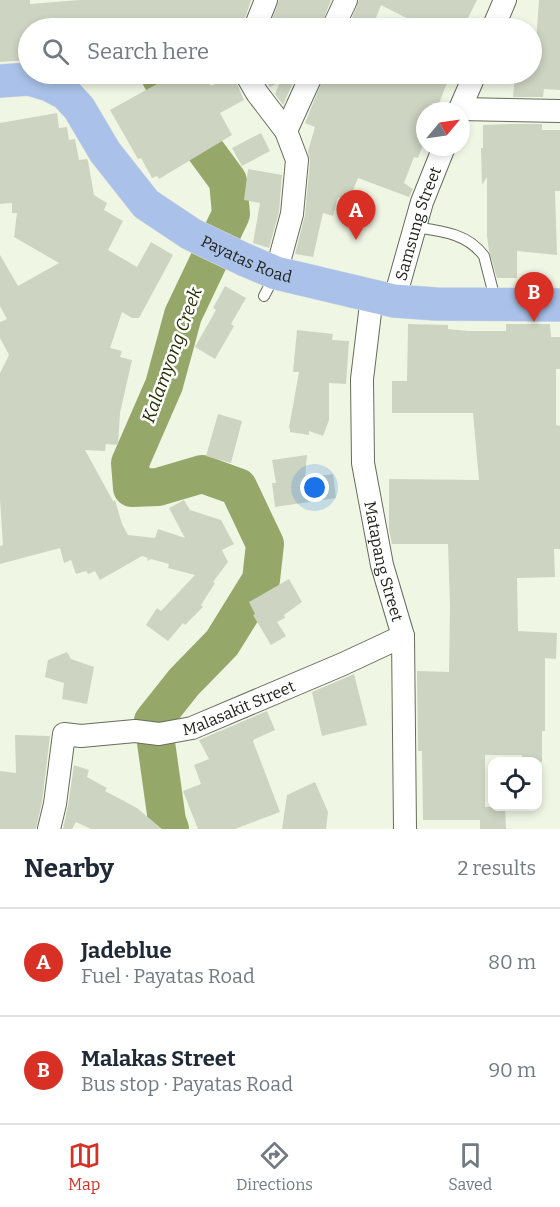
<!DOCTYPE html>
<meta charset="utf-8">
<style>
:root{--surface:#fff;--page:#f2f2f3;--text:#1f2937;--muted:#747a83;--line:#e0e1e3;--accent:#d93025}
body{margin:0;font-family:Bitter,serif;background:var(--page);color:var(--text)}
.controls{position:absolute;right:18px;bottom:18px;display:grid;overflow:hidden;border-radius:12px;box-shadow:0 3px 9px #0003}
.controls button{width:54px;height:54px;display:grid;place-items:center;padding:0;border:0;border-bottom:2px solid var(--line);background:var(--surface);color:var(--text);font:30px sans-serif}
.compass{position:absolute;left:416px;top:102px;width:54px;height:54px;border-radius:50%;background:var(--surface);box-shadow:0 3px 9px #0003;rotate:61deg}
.you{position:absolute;left:315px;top:488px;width:21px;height:21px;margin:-15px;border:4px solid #fff;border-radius:50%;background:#1a73e8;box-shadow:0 0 0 9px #1a73e833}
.badge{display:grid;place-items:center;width:39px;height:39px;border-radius:50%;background:var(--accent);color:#fff;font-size:20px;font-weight:700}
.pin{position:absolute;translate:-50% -50px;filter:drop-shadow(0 2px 3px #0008)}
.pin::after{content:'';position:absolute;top:32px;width:21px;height:18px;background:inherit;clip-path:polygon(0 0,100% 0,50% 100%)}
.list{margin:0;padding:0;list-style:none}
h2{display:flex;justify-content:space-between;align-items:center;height:78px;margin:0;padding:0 24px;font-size:26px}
h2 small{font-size:20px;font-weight:400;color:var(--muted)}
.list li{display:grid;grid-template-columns:39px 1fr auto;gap:18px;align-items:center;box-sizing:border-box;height:108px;padding:0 24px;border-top:2px solid var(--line)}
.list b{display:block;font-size:22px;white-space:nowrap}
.list p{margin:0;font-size:20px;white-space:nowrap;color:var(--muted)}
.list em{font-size:20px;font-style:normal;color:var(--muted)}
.icon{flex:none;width:33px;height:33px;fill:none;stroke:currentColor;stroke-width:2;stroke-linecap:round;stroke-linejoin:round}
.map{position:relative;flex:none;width:560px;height:829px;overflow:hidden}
.search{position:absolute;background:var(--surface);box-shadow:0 3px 9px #0003;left:18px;right:18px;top:18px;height:66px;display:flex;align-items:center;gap:15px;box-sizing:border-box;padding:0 21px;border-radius:33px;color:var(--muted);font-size:22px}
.sheet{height:294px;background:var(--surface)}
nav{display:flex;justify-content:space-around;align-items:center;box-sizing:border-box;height:84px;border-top:2px solid var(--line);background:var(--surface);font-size:16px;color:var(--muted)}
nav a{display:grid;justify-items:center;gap:3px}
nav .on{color:var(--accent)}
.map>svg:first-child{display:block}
</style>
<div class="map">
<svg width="560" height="829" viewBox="0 0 560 829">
<rect width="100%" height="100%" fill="#f0f6e4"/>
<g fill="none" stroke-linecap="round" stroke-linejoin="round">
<path stroke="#96a869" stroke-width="38" d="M159 74 184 121 228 181 231 214 183 315 164 385 130 463 132 488 158 487 202 474 238 487 265 544 261 580 222 643 184 682 153 721 167 821 170 829"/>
</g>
<path fill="#ced4c2" d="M0 0H30V4L80 0H251L242 28H28V60L0 62Z
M279 0H331L320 28H269Z
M359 0H477L463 28H426L381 5 372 28H348Z
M539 0H560V90L544 89 543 97H513L515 74H531V42H536Z
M175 74H205L211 86 233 75 244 100 220 113 232 135 159 179 157 176 152 178 141 158 138 159 110 110Z
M261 74H297L283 105 275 94 280 82 270 87Z
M325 74H359L381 82 384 74H427L447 83 436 111H425V140L418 158 414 157 404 183 413 189 409 197 358 178 348 202 338 197 333 216 323 213 313 257 295 254 305 215 310 161 308 151 315 127 305 123Z
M57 113 59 128 67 127 69 140 75 139 79 160 87 159 88 161 94 195 107 203 104 210 123 221 108 250 137 267 151 242 173 255 139 318H132L122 312 110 348 122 351 120 357 132 360 120 413 118 445 106 444 105 451 85 450 113 501 115 500 122 524 128 535 155 538 158 529 185 538 169 508 184 500 190 510 221 520 234 544 222 550 228 562 213 582 215 583 201 605 203 607 185 625 183 623 168 641 146 625 157 608 161 611 195 575 168 568 169 564 151 559 147 561 148 558 142 556 100 580 95 571 88 574 86 571 76 574 71 560 64 563 60 548 0 564V546L3 545 0 499V373L9 355 0 338V322L7 319 0 306V255L18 286 59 263 14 237 17 213H12V203L0 204V123Z
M511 124H542V130H560V191H555L557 255 517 251V278H497L489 251 487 236V177L482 185 481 148H483V125Z
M261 133 270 151 242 166 232 148Z
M248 169 282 175 279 212 269 248 253 243 260 203 244 200Z
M225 286 246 298 231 324 234 326 215 359 195 347 216 310 213 308Z
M408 324 448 325V329L468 331H506V324H550L551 337H560V369H556V425L560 426V549H554L555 577 517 578 518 631 557 633 556 659 545 658V731H542V762H522V755H485V807H505L506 829H480V820H423L422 751H418L417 671 449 672 450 606 448 544H392L389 530V479L479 480 473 413H392V381H407Z
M297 330 333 334 332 340 349 341 346 384 329 383V420L323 436 309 431V435L290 432V429L289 428 299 372H293Z
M218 414 242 421 231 463 206 456Z
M307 455 305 478 333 474 336 498 275 507 272 483H276L272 460Z
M289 579 302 602 284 615 285 618 277 622 286 636 271 645 253 615 255 614 249 602Z
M67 652 71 659 94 667 87 704 62 699 64 683 45 677 48 660Z
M354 674 367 725 322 736 312 692Z
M267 711 275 730 255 739 253 741 280 812 235 829H198L183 791 201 784 194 765 209 759 199 740Z
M15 735 50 736 42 802 36 829H0V771L16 773Z
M74 765 89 770 87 777 107 788 105 791 137 808 162 829H91L76 822 72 829H63L68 806Z
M315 782 328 812 326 829H282L287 795Z"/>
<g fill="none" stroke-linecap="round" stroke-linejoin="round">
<g stroke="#676c5c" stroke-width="12">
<path id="service" d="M414 227C441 231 467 233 484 256L495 299
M264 296 275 275"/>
</g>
<g stroke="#676c5c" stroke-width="24">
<g id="minor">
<path d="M255 28 266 0"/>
<path d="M333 28 346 0"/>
<path d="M493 28 505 0"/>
<path d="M246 74 257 93 286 131 297 160 292 214 276 273"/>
<path d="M460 109 560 111"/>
<path d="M459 111 475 74"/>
<path d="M286 131 312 74"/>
<path id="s1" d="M372 296 362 379 363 463 382 565 403 636 405 829"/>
<path id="s2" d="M394 301 422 202 444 147"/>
<path id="s3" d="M49 829 55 804 64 734 81 736 135 731 159 734 192 728 343 664 403 636"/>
</g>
</g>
<g stroke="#dbdcdb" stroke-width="34">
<g id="primary">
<path id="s4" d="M0 81 29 79 49 85 66 94 79 108 105 152 146 204 191 234 243 259 276 273 394 301 436 304 560 305"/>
</g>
</g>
<use href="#service" stroke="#fff" stroke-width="10"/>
<use href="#minor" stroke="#fff" stroke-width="22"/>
<use href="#primary" stroke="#aac2e9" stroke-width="33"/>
</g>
<g text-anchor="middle" stroke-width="5" stroke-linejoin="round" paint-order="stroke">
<g font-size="16" fill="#20221b" stroke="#fff">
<text dy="6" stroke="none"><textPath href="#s2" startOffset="81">Samsung Street</textPath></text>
<text dy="6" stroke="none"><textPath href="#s4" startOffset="321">Payatas Road</textPath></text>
<text dy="6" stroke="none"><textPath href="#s1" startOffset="268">Matapang Street</textPath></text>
<text dy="6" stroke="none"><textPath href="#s3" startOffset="276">Malasakit Street</textPath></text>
</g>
<g font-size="18" font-style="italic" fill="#242f00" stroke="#fff">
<text transform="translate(172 355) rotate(-70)" y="6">Kalamyong Creek</text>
</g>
</g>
</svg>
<div class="controls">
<button><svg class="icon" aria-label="locate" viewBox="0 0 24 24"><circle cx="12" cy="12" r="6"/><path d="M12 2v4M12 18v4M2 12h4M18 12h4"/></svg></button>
</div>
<svg class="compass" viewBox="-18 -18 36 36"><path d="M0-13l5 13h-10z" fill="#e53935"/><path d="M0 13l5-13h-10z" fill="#747a83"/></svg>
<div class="you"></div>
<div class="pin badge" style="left:356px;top:240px">A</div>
<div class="pin badge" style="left:534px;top:322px">B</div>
<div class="search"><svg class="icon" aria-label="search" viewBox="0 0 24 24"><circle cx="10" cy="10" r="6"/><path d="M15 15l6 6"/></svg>Search here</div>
</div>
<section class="sheet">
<h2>Nearby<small>2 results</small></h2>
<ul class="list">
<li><span class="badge">A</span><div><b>Jadeblue</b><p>Fuel · Payatas Road</p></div><em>80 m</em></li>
<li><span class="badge">B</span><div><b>Malakas Street</b><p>Bus stop · Payatas Road</p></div><em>90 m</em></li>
</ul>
</section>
<nav>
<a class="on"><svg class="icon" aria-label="map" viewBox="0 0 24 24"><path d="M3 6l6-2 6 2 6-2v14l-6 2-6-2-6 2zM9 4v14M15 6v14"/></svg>Map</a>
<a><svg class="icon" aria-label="directions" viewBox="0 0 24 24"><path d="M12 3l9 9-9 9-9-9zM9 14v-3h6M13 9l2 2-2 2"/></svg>Directions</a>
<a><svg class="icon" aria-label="saved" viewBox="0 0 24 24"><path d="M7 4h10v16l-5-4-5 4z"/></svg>Saved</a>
</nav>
